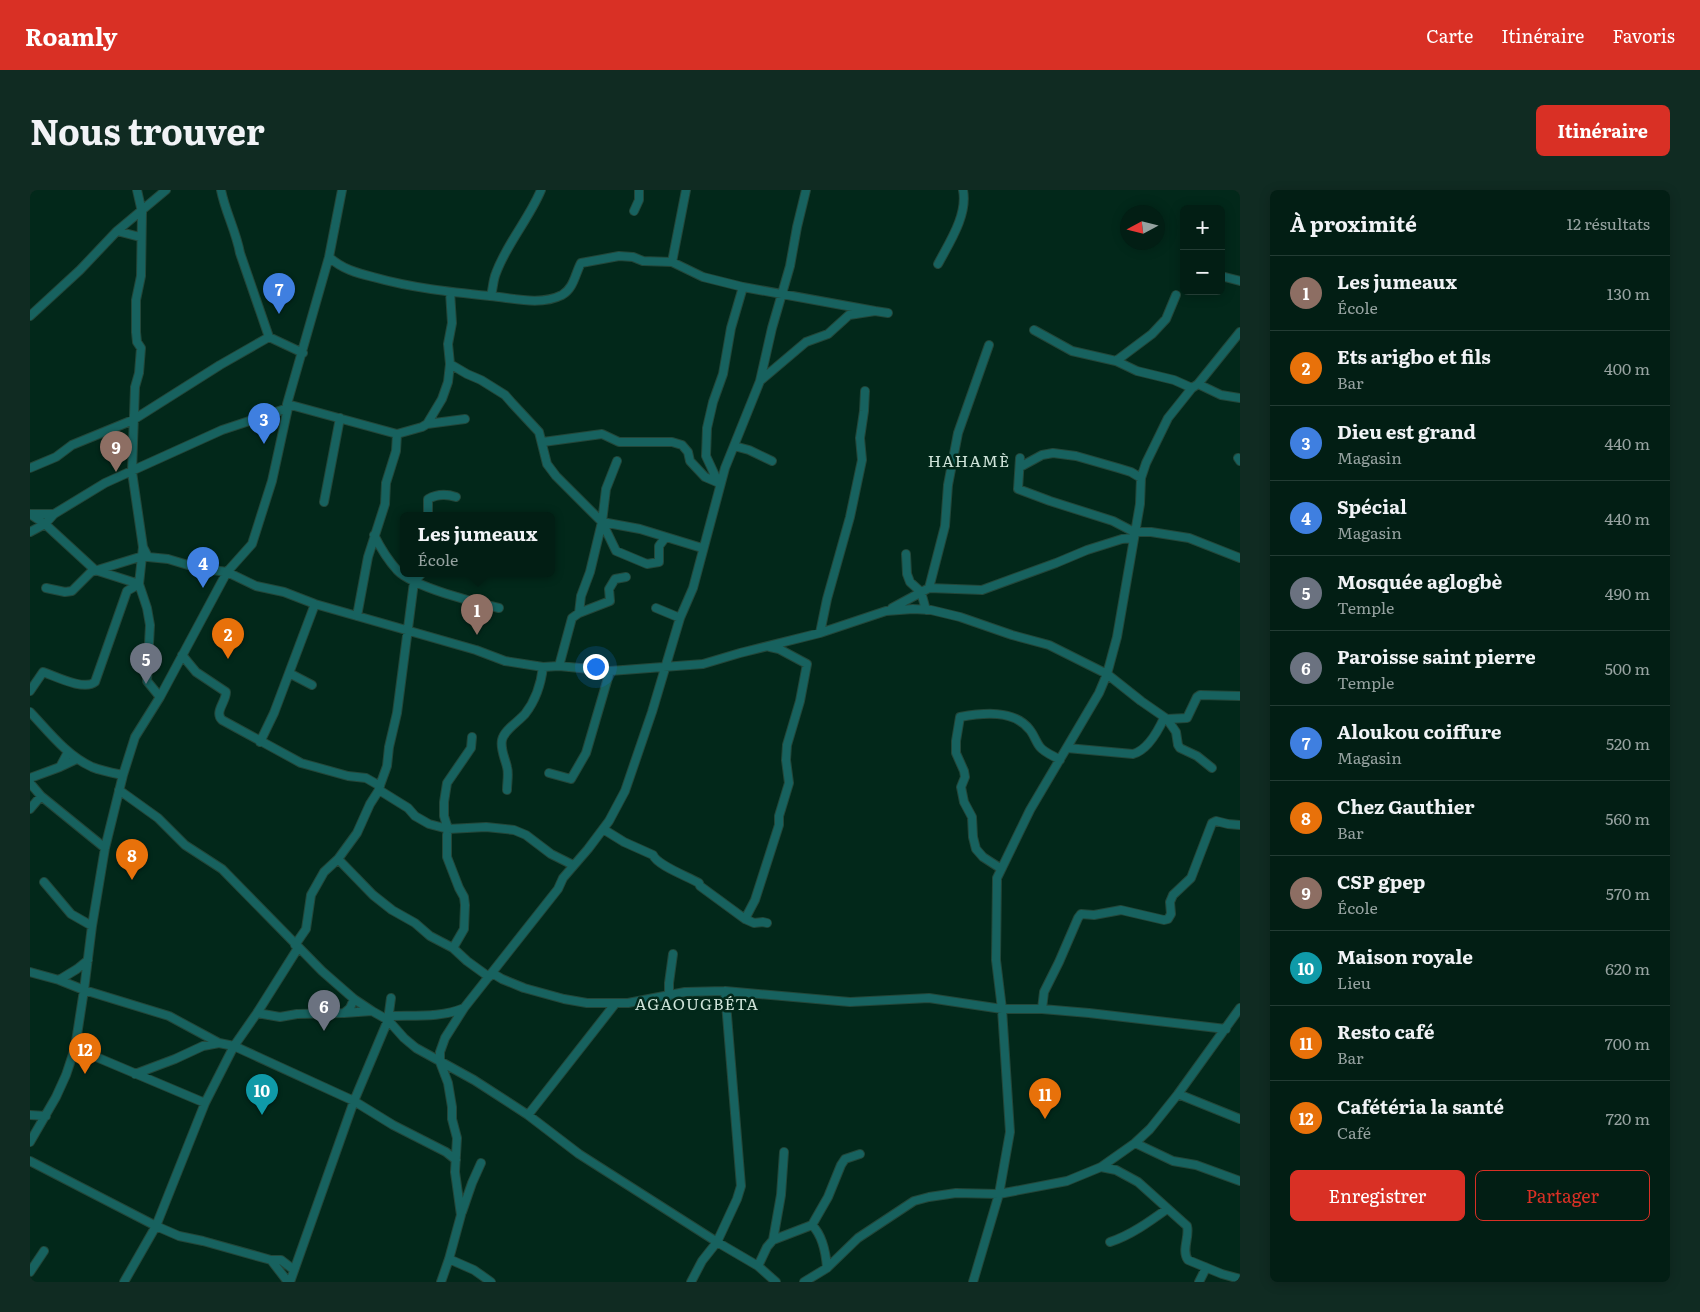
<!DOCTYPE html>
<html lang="fr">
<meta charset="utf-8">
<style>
:root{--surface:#021e14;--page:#102b22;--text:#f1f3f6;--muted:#96a2a0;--line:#233c34;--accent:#d93025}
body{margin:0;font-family:Literata,serif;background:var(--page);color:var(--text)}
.controls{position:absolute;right:15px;top:15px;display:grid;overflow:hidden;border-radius:8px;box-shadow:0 2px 12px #0003}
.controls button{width:45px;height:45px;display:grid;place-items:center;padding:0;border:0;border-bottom:1px solid var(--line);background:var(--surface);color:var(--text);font:25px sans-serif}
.compass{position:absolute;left:1090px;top:15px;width:45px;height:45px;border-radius:50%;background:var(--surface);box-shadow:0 2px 12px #0003;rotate:263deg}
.you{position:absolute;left:565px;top:476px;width:18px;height:18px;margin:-12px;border:4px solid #fff;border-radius:50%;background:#1a73e8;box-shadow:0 0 0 8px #1a73e833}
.badge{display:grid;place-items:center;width:32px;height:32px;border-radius:50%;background:var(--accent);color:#fff;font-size:16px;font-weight:700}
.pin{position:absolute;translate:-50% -41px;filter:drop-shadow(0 1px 2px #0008)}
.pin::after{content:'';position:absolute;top:26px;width:18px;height:15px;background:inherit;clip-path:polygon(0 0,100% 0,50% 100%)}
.popup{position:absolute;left:370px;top:322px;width:155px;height:65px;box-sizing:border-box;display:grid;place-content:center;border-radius:8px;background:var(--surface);filter:drop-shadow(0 1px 4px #0005);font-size:16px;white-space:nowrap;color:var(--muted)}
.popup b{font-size:19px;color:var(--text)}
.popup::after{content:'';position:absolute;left:50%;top:100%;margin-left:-10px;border:10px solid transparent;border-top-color:var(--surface)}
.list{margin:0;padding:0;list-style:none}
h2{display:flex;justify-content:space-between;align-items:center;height:65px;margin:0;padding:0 20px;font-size:21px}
h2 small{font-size:16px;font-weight:400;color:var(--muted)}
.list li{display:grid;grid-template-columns:32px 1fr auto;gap:15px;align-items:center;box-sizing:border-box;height:75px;padding:0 20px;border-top:1px solid var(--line)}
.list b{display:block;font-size:19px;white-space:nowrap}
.list p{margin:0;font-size:16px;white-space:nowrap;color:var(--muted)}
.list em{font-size:16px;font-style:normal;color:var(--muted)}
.actions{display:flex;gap:10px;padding:15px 20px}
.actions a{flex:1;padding:11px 0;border:1px solid var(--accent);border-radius:8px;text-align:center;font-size:18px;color:var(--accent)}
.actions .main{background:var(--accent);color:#fff}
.map{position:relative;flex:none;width:1210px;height:1092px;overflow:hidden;border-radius:8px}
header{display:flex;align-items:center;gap:30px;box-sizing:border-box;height:70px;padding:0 25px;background:var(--accent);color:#fff}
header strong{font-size:24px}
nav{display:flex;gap:28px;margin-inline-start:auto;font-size:18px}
.intro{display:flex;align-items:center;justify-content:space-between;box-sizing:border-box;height:120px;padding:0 30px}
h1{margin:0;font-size:35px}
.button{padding:12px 22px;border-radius:8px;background:var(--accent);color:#fff;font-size:18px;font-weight:700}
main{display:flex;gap:30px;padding:0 30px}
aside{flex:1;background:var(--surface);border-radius:8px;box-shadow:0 2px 12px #0003}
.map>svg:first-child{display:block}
</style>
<header>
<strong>Roamly</strong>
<nav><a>Carte</a><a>Itinéraire</a><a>Favoris</a></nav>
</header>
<div class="intro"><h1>Nous trouver</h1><a class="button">Itinéraire</a></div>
<main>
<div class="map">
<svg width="1210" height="1092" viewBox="0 0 1210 1092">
<rect width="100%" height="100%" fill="#02281a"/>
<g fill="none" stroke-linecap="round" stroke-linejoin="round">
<g stroke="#234639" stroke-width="10">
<path id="minor" d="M107 0 112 22 111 86 106 110V142L107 152 111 158 109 183 105 197 102 282 113 357 109 394 117 418 120 435 117 491 130 507
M191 0C195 21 206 41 210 63L239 147 273 163
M604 21 609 10V0
M87 41 110 47
M299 67C312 79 327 83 343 87 382 98 420 102 460 106 483 108 510 116 532 105 544 98 545 84 551 73L589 66 603 67 613 71 642 72 673 87 713 97
M642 72 656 0
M908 74C919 53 938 25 933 0
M1191 86 1210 91
M1146 105 1136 129 1122 144 1086 171 1107 181 1144 190 1162 198
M461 106C463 98 463 90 466 83 477 53 499 29 511 0
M0 126 50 80 87 41 136 0
M1004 140 1042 161 1086 171
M420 174 437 184 451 190 475 205 482 213 509 242 517 274 526 286 572 332 560 382 551 406 549 423 542 428 529 476
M730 191 776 152 798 144 819 125 845 121 858 123
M1168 194 1191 205 1210 208
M257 214 367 244 392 237 397 234 435 229
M397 234 412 209 418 192 420 174 418 154 422 133 420 102
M513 252 572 244 589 252H642L652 255 658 262 660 271 675 287 689 293
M704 256 719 260 742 271
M990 268 988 299 1020 311 1083 331 1104 342H1121L1159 348 1210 368
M1208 268 1210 271
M587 271 576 299 572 332 610 339 672 358
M990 277 1012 265 1023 263 1046 266 1088 278 1101 282 1111 288
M0 278 26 267 42 255 103 230 190 175 239 147
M688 292 676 266 677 238 683 212 693 184 701 138 713 97 845 121
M294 312 310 228
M0 324 15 334 24 324 75 293 192 240 258 218
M1 324H24
M398 326V309C407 304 417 304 426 307
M572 332 586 361 617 374 629 372V356L635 348
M0 342 15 334 65 380 109 394 97 401 65 492C54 501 25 486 13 482L0 501
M344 345C350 357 358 370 367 380 383 397 446 413 469 418
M113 357 118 367 138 369 168 378 197 382 226 396 254 402 285 414 446 460 475 471 513 477 529 476 580 481 673 474 710 463 790 443 856 421 883 419 901 420 930 427 982 445 1019 455 1077 484 1111 511 1137 529 1146 542 1148 555 1150 558 1167 566 1182 578
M876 364 877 384 880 392 891 402 896 420
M16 398 35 402 42 401 61 382 113 366 116 367
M899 398 952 400 1026 373 1057 360 1092 349 1103 348
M626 418 650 428
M862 418 899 398 915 336 918 295 928 243 959 155
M549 423 580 411 579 399 585 389 596 387
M327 426 338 367 355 314 356 293 366 261 367 244
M790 443 797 409 820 327 832 270 830 248 834 221 835 201
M152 465 166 482 196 502C196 512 184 522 192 530L271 573 318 586 336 588 350 596
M259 483 282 495
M0 522C19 542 37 566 62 577 72 581 83 583 93 585
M1137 529 1157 528 1167 507 1170 505 1210 506
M230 552 244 523 285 414
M1037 558 1103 564C1118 560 1128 541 1134 528
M38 562 30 577 47 569
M519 583 541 589 556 563 580 481
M0 588 30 577
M0 593 11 606 75 658
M349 598 357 576 359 557 367 523 384 392 391 384
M89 600 128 628 155 655 192 679 292 781 324 809 342 821 358 830 374 848 386 858 444 890 498 925 549 964 687 1052 728 1076 746 1092
M477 600C477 592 479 584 477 577 475 568 470 559 472 550 474 540 488 532 495 524 506 510 511 494 513 477
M0 619 11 606
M573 639 594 652 623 665C628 676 657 686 669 693L670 696 715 729 724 733 733 732 737 733
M308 669 343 705 362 720 385 733 400 746 423 758 437 771 459 787
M970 678 953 667 946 659 943 647 942 627 934 612 931 597 935 587 934 581 926 563V551L930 527C952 523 984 519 1000 540 1004 545 1006 552 1010 557 1015 563 1024 566 1030 570
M14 692 41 724 62 736
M715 729 725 710 749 635V626L759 593 756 570 757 555 770 511 777 474 749 459 740 457
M265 755 276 739 281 705 294 682 308 669 327 643 340 614 349 600 378 618 385 626 399 634 418 639 456 637 484 640 496 645 521 664 543 675
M423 758 434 739 435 715 434 707 429 698 417 667V645L418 639 414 626V612L417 593 441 558 442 547
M0 782 29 790 54 800 139 826 189 853 204 856 324 911 363 935 416 962 426 970
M462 783 472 789 494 798 534 809 557 813H598L655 802 695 801 820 812 899 808 972 819H1012L1059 823 1196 839
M29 790 47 779 58 770
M639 806V793L643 764
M1012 819 1014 802 1029 772 1048 728 1051 724 1064 725 1091 720 1134 730 1138 729 1141 724 1140 712 1143 705 1161 688 1182 633 1186 631 1198 634 1210 635
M227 823 250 827 267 824 314 823 320 818 324 809
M314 823 342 821
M359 826C383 825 411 828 434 818
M45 858 175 913
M105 884 145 869 173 856 189 853
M1148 904 1210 929
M0 925 16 926
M498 925 585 814
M0 952 26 907 36 885 45 858 54 800 62 736 75 658 93 585 105 547 130 507 197 382 222 354 242 291 258 218 257 214 299 67 312 0
M1105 953 1143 971 1166 975 1210 991
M0 971 126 1036 149 1046 173 1051 241 1070 258 1092
M1071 977 1086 980 1108 992 1157 1036C1160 1047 1151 1060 1158 1070L1192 1084 1210 1089
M432 1022 442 993 451 973
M782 1035C793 1046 796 1064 797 1078
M743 1050 751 1005 754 962
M1080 1052C1101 1045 1119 1032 1137 1019
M419 1069 444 1080 461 1092
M241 1070H251L264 1080
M728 1076 737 1057 743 1050 782 1035 798 1007 811 975 815 969 830 964
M0 1082 14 1061
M94 1092 126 1036 175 913 204 856 227 823 268 758
M260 1092 324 911 358 830 361 808
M411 1092 419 1069 431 1025 425 982 427 948 422 929V917L418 893 410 872V862L415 848 434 818 528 699 533 688 558 659 579 631 595 601 622 522 650 428 663 398 695 278 730 191 742 138 760 76 767 37 776 0
M661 1092 672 1071 687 1052 707 1009 711 996 695 801
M774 1092 797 1078 828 1048 884 1011 899 1007 926 1003 969 1004 1037 991 1071 977 1105 953 1120 939 1148 904 1210 818
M943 1092 969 1004 980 942 972 819 966 770 967 688 1000 620 1069 503 1077 484 1087 447 1110 314 1111 288 1116 273 1138 228 1162 198 1168 194 1210 142
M1169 1092 1174 1082 1175 1077"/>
</g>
<use href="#minor" stroke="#17625f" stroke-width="8"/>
</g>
<g text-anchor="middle" stroke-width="5" stroke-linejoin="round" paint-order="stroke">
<g font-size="16" letter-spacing="1" fill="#cfe3d9" stroke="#02281a">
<text x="939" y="277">HAHAMÈ</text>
<text x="667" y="820">AGAOUGBÉTA</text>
</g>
</g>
</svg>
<div class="controls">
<button>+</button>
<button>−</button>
</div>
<svg class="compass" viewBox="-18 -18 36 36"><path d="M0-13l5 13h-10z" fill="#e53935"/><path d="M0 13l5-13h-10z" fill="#96a2a0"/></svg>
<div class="you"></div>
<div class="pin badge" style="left:447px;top:445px;background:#8d6e63">1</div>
<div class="popup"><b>Les jumeaux</b>École</div>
<div class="pin badge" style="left:198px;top:469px;background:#e8710a">2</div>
<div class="pin badge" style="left:234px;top:254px;background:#3f7fe0">3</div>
<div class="pin badge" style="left:173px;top:398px;background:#3f7fe0">4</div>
<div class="pin badge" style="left:116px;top:494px;background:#6b7280">5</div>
<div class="pin badge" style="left:294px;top:841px;background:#6b7280">6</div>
<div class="pin badge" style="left:249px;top:124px;background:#3f7fe0">7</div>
<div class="pin badge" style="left:102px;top:690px;background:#e8710a">8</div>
<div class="pin badge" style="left:86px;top:282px;background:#8d6e63">9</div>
<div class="pin badge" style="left:232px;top:925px;background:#0f9aa8">10</div>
<div class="pin badge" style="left:1015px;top:929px;background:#e8710a">11</div>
<div class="pin badge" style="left:55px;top:884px;background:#e8710a">12</div>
</div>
<aside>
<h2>À proximité<small>12 résultats</small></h2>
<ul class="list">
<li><span class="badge" style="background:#8d6e63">1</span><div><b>Les jumeaux</b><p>École</p></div><em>130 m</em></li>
<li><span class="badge" style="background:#e8710a">2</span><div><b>Ets arigbo et fils</b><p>Bar</p></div><em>400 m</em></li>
<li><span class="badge" style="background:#3f7fe0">3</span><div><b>Dieu est grand</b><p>Magasin</p></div><em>440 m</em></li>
<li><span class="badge" style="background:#3f7fe0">4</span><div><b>Spécial</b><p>Magasin</p></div><em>440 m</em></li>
<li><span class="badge" style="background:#6b7280">5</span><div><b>Mosquée aglogbè</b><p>Temple</p></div><em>490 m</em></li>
<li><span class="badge" style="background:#6b7280">6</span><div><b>Paroisse saint pierre</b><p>Temple</p></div><em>500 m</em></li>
<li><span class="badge" style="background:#3f7fe0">7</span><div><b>Aloukou coiffure</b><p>Magasin</p></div><em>520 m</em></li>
<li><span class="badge" style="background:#e8710a">8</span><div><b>Chez Gauthier</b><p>Bar</p></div><em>560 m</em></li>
<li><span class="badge" style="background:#8d6e63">9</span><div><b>CSP gpep</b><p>École</p></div><em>570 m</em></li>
<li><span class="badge" style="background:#0f9aa8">10</span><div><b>Maison royale</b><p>Lieu</p></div><em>620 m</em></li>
<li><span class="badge" style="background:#e8710a">11</span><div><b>Resto café</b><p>Bar</p></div><em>700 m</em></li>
<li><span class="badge" style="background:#e8710a">12</span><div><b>Cafétéria la santé</b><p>Café</p></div><em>720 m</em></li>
</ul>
<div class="actions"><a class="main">Enregistrer</a><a>Partager</a></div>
</aside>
</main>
